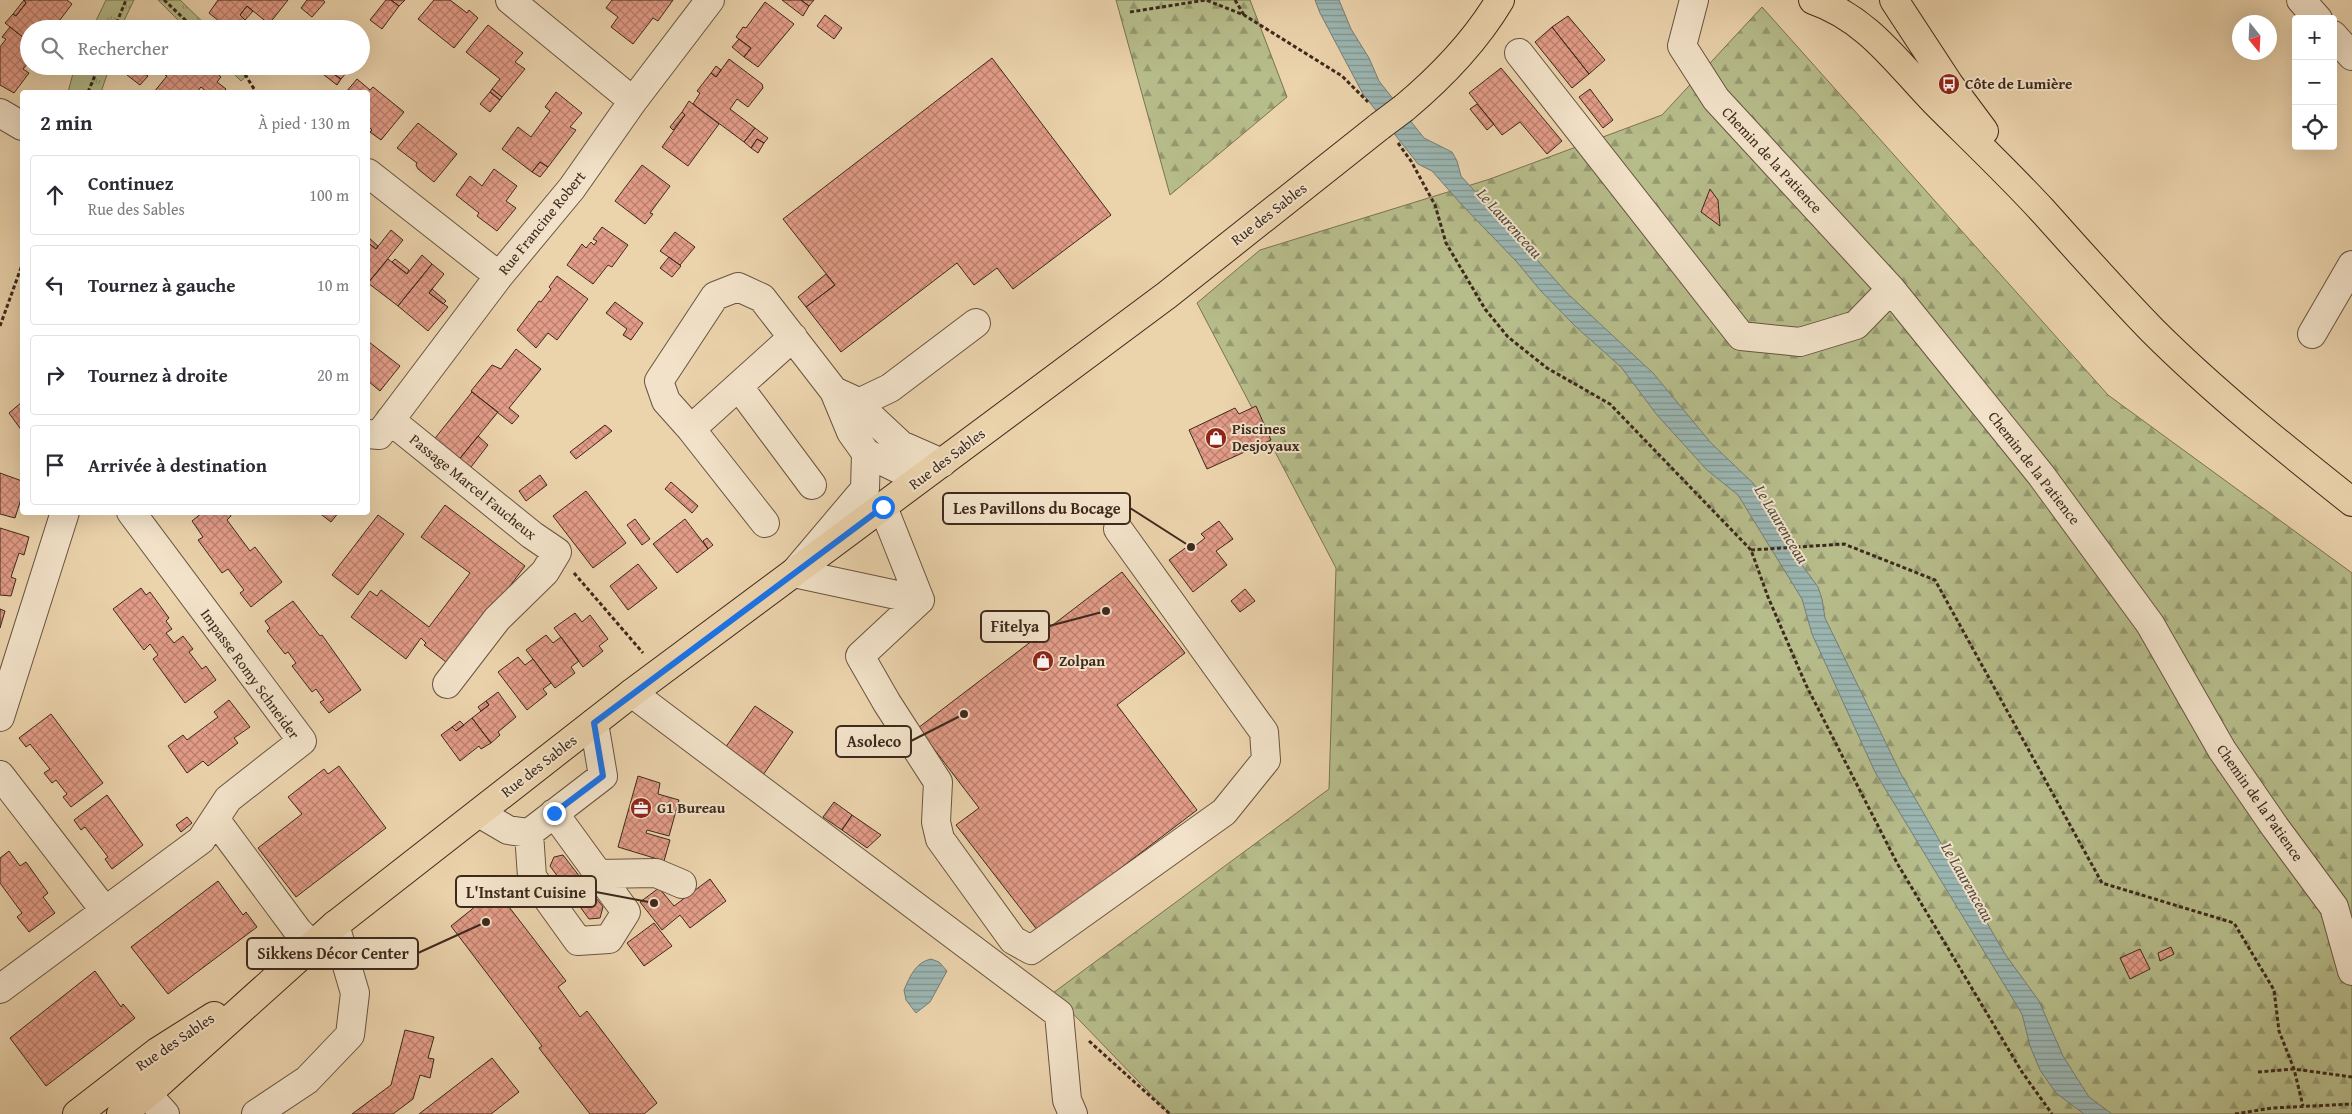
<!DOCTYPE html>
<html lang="fr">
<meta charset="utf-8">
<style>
:root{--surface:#fff;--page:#f2f2f3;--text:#2b2b33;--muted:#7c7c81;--line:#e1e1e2}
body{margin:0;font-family:"Gentium Book Plus",serif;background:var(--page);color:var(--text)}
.controls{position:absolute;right:15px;top:15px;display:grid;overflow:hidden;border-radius:5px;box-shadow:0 5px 20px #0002}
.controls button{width:45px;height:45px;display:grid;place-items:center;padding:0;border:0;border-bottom:1px solid var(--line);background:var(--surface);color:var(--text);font:25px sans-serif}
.compass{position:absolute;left:2232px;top:15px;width:45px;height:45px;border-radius:50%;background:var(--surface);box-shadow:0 5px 20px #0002;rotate:162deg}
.stop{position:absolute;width:15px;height:15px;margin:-11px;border:4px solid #1a73e8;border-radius:50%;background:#fff}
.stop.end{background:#1a73e8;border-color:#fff;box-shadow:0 1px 5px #0008}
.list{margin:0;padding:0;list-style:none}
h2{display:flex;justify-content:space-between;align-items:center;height:65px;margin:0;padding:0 20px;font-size:21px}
h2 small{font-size:16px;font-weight:400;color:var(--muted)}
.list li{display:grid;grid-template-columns:32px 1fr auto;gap:15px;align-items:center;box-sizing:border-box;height:80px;margin:0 10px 10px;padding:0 10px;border:1px solid var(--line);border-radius:5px}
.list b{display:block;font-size:19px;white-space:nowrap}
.list p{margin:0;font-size:16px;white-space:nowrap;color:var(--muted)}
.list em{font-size:16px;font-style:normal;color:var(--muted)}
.icon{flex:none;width:28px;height:28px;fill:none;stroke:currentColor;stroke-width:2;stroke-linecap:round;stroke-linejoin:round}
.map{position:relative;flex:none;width:2352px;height:1114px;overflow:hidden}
.search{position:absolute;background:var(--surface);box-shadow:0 5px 20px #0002;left:20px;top:20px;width:350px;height:55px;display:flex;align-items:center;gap:12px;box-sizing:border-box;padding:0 18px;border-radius:28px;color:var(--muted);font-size:19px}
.panel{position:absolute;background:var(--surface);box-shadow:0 5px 20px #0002;left:20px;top:90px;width:350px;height:425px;border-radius:5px}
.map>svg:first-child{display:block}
</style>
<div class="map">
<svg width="2352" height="1114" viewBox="0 0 2352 1114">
<defs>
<pattern id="grass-tufts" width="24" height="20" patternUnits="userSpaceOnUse" patternTransform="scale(1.25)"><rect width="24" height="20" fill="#b6bc8a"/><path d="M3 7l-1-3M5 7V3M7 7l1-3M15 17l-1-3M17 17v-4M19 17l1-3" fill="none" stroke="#959970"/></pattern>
<pattern id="forest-firs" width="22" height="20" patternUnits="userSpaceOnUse" patternTransform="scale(1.25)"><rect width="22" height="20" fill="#b6bc8a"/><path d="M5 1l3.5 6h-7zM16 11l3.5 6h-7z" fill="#959970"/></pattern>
<pattern id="water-rules" width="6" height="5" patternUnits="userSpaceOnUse" patternTransform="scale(1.25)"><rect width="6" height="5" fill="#9bb6b2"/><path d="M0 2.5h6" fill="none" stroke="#809490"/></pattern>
<pattern id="building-cross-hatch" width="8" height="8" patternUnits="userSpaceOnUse" patternTransform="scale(1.25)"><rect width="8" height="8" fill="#e39c88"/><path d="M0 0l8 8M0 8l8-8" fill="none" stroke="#b97f6e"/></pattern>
</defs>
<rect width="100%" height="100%" fill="#ebd3ac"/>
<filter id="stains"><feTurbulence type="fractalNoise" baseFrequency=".004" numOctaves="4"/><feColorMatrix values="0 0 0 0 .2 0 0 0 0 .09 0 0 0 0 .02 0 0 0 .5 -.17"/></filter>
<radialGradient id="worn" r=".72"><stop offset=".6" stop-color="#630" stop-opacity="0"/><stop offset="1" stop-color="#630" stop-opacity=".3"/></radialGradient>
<path fill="url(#grass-tufts)" stroke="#7a7253" d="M106 0H134L120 29H92Z
M158 0H180L210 29H187Z
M75 66H110L101 92H68Z
M226 66H249L253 70 241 81Z"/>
<path fill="url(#forest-firs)" stroke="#7a7253" d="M1116 0H1250L1287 97 1170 195Z
M1762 7 2108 395 2352 573V1114H1170L1053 993 1329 789 1336 568 1197 303 1260 250 1490 179 1662 115Z"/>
<path fill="url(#water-rules)" stroke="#757e76" d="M1315 0H1339L1351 29 1369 58 1379 81 1424 138 1452 152 1457 161 1461 176 1568 294 1653 373 1711 443 1754 484 1788 546 1818 587 1822 599 1825 618 1901 774 2005 954 2039 1001 2063 1056 2089 1097 2112 1114H2084L2056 1093 2040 1070 2030 1046 2022 1014 1875 772 1812 634 1802 599 1738 495 1707 470 1657 415 1621 367 1575 326 1540 290 1516 261 1462 205 1432 171 1418 164 1363 94 1320 13Z
M931 959 939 962 947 971 930 1002 916 1013 906 1000 904 990C910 976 916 962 931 959Z"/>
<path fill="url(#building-cross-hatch)" stroke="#3d291c" d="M24 0H67L72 4 53 29H29V42L5 23 13 14 16 16 26 3Z
M24 0 26 3 16 16 13 14Z
M218 0H288L269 24 247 6 240 15 245 20 238 29H229L209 13Z
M307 0H323L325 2 312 17 301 8Z
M386 0H391L399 6 382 29 370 20Z
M391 0H405L399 6Z
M434 0H450L467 13 469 10 478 18 454 48 418 19Z
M612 0H673L658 21 653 18 633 44 611 27 618 17 606 8Z
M782 0H801L809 6 803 16Z
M801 0H814L809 6Z
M765 2 794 24 758 67 744 57 751 48 736 37 743 27 746 28Z
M247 6 253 11 245 20 240 15Z
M825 15 842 28 834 39 817 26Z
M1568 16 1605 60 1589 74 1552 27Z
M318 21 328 29H311Z
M488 25 523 53 515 62 525 69 502 97 492 89 500 79 466 52Z
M10 27 29 42V62L23 69 29 73 14 93 0 85V47L6 39 2 37Z
M1552 27 1589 74 1572 88 1535 42Z
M739 39 751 48 744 57 732 47Z
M361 42 368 47 361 55Z
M992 58 1111 215 1013 289 997 268 974 285 957 263 841 352 806 307 835 285 783 219Z
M729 59 762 84 763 88 748 107 737 99 730 109 755 128 744 142 693 104 700 93 697 91 711 73 716 77Z
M133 66 148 76 140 85 127 75Z
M172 66H208L221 77 217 82 226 89 223 92H207L201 87 197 92H154L167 76 165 75Z
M316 66H322L341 79 337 85 315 68Z
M322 66H352L341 79Z
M716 66 721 70 716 77 711 73Z
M1501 68 1562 141 1547 154 1520 122 1502 135 1469 93Z
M357 79 370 90 373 87 404 112 381 140 370 132 372 130 368 126V92H346Z
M492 89 502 97 500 100 490 92Z
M1590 89 1613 120 1603 128 1579 97Z
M490 92 500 100 490 112 480 104Z
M556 92 582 113 570 127 576 130 548 167 540 162 532 172 502 149 518 127 531 137 550 111 545 107Z
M689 101 719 124 688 166 662 147 685 115 682 112Z
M1477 104 1494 124 1487 130 1470 109Z
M682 112 685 115 673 130 670 127Z
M418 123 457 154 434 182 418 169 416 165 417 163 397 148Z
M755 128 768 138 764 143 757 139 751 148 744 142Z
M757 139 764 143 758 153 751 148Z
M540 162 548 167 540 177 532 172Z
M642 165 670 186 650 213 653 214 645 224 615 201Z
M494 169 517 186 506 201 516 208 497 231 477 216 479 213 456 195 470 176 482 186Z
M1710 189 1718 200 1720 226 1701 212Z
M602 227 628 245 612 267 608 265 593 284 567 265 582 244 586 248 591 242 594 245 597 241 593 239Z
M391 230 403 240 368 283V243L376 249Z
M675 232 695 247 680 265 660 251Z
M368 237 378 246 376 249 368 243Z
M422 255 432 264 398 306 368 283 388 259 407 274Z
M669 257 681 266 672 277 660 268Z
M395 259 409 270 407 274 392 262Z
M432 264 444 274 429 293 448 307 428 331 398 306Z
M826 274 835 285 806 307 798 297Z
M557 276 588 299 557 340 548 333 536 348 517 330 539 301 541 302 551 289 549 287Z
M432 289 446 301 443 304 429 293Z
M615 302 643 323 631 340 623 335 627 329 606 313Z
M369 342 400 366 380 391 368 381V345Z
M516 349 541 369 509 408 519 416 512 424 471 391 492 365 501 369Z
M472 392 498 412 457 462 432 442Z
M22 402V431L9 413Z
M1256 406 1271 440 1207 469 1189 430 1235 408 1239 414Z
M605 425 612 431 576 459 570 452Z
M478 436 488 445 468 471 457 462Z
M0 473 22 481V496L15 518 0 514Z
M540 475 547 485 526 501 519 491Z
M671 482 698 506 692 513 665 489Z
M586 491 626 543 593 568 553 516Z
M445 505 525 566 450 665 424 645 426 643 421 638 406 659 351 617 370 591 377 596 381 590 429 627 470 573 421 537Z
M203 512H229L231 516 227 520 250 551 255 547 282 582 251 607 240 593 244 590 228 569 222 573 198 540 203 537 192 521Z
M318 512H339L331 522Z
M378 515 404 534 358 595 332 575Z
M635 519 650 539 642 545 627 525Z
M685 519 708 549 677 573 653 544Z
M1219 521 1233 539 1216 551 1227 565 1193 592 1169 560 1188 546 1190 550 1205 538 1201 534Z
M0 528 29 537 24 555 19 553 11 577 16 579 11 596 0 595Z
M707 538 713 545 708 549 703 541Z
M638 564 657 588 628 610 610 586Z
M1122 572 1185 653 1117 705 1197 810 1038 931 956 825 979 808 918 728Z
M141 588 146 595 150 592 169 618 166 621 172 629 166 633 174 643 183 636 193 649 189 652 202 669 206 666 216 680 185 703 153 659 158 655 150 644 144 650 113 609Z
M1245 589 1255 601 1240 612 1231 601Z
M293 601 320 636 322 635 361 690 329 713 320 702 324 700 316 689 312 692 292 666 296 663 288 652 285 654 267 631 270 628 265 621Z
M0 609 5 611 0 628Z
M575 613 582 622 590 615 608 639 599 646 603 651 583 667 554 628Z
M546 635 553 643 561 637 579 661 571 667 575 673 555 688 526 650Z
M518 657 525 665 533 659 551 683 543 689 547 694 527 710 498 672Z
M498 692 516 717 498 732 500 735 491 743 472 718 489 705 486 701Z
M229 700 250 727 234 738 238 743 208 766 203 761 187 773 168 746 183 735 187 740 218 717 214 712Z
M486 701 489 705 481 711 478 707Z
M755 706 793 732 763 775 725 748Z
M51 714 103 783 71 807 63 797 67 794 56 780 52 783 44 773 50 769 30 744 26 747 19 738Z
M472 718 491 743 481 749 479 746 460 761 441 735 452 727 456 731Z
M460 721 464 725 456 731 452 727Z
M339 766 386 828 296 897 258 848 302 814 288 797 324 769 328 774Z
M638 776 660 783 658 794 679 800 669 836 647 830 646 833 670 840 664 861 618 847Z
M107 795 143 845 112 869 105 859 108 857 85 827 81 830 74 820Z
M834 802 852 815 842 830 823 817Z
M852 815 881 835 867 848 842 830Z
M187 817 192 823 181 832 176 825Z
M9 851 20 866 26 862 48 893 43 897 55 913 29 932 17 917 22 913 0 883V858Z
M563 855 603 907 600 918 589 919 550 866 554 857Z
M710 879 726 901 690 928 680 915 662 930 640 902 659 888 674 906Z
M218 881 243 915 246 912 257 927 168 994 131 947Z
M496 890 566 981 558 987 580 1017 587 1011 657 1103 644 1114H590L539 1048 542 1046 451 926Z
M654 923 672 946 644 966 627 943Z
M2171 947 2174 954 2160 961 2158 953Z
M2140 949 2150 969 2130 979 2120 958Z
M95 971 121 1007 123 1004 135 1018 46 1086 10 1038Z
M405 1030 434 1037 428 1058 434 1059 430 1078 420 1075 413 1099 393 1114H352L391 1085Z
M492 1058 519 1092 491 1114H419Z"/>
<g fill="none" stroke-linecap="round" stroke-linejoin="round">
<g stroke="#685440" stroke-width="30">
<path id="minor" d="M510 0 633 101
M1694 0 1682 46 1716 99 1891 289 2041 475 2150 624 2222 750 2275 827 2334 907 2352 971
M2301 0 2318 19
M2333 35 2352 56
M1519 53 1741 336 1800 342 1856 325 1891 289
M0 113 22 126
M368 173 499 276
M2312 334 2352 265
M739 387 812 485
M844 410 890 388 976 323
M390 420 532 535 557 552 545 572 497 619 447 684
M691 429 793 337
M368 434 379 435 499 276 572 188 633 101 710 0
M866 453 865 489 794 573 920 600
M919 479 866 453 851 432 834 391 858 402 871 417 901 445 942 463
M883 507 920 600
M765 523 691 429 666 401 659 381 715 296 738 287 762 298 834 391
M920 600 860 656 887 703 938 782 936 822 940 839 1013 940 1031 950 1224 812 1266 760 1264 732 1118 529
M632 693 1059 1014 1067 1100 1073 1114
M0 717 65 512
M0 775 105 911 201 840 228 799 302 741 131 512
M479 813 508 830 529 833 603 776 594 723
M215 819 298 931 312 945
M529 833 532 877 578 941 609 939 626 912 554 813
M598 874 656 873 682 884
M0 989 105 911
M147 1094 165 1114
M256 1114 307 1080 350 1035 355 993 335 925"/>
</g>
<g stroke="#3d291c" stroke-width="30">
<path id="major" d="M1813 0C1868 19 1897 63 1936 103 1971 138 2008 173 2042 210 2078 250 2114 291 2152 330 2214 392 2283 447 2352 502
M1894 0 1949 84 1984 131
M1404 108C1441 77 1475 42 1500 0
M77 1114 157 1052 214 1016
M121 1114 147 1094 335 925 632 693 1167 295 1380 126"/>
</g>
<path stroke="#3d291c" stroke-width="3" stroke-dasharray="4 2.5" stroke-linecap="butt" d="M164 0 195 29
M1235 0 1244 15
M1130 12 1206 0 1244 15 1342 76 1368 102
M114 29 126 0
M235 66 246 76 256 92
M88 92 99 66
M1398 143 1411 161 1435 205 1446 243 1485 309 1508 337 1547 368 1610 404 1751 550 1768 597 1806 685 1897 863 2022 1072 2052 1114
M0 326 22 265
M1751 550 1844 544 1935 580 2102 883 2234 923 2274 990 2279 1031 2294 1069 2303 1106
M574 573 643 653
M1089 1041 1170 1114
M2258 1072 2294 1069 2352 1077
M2235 1114 2272 1108 2352 1104"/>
<use href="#minor" stroke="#f2e2c9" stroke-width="28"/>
<use href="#major" stroke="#ebd3ac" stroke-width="28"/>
<g stroke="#3d291c" stroke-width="30" stroke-linecap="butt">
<path id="major-bridge" d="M1380 126 1404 108"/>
</g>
<use href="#major-bridge" stroke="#ebd3ac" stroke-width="28"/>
</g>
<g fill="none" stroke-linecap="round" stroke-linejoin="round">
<path stroke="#1a73e8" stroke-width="6" d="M554 813 603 776 594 723 883 507"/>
</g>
<defs>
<g id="bus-disc" transform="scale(1.125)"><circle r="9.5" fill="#8f2418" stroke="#f2e2c9"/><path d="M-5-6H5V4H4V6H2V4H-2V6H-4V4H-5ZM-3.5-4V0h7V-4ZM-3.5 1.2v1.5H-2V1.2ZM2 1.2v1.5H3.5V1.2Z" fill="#fff"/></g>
<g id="shop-disc" transform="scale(1.125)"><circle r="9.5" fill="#8f2418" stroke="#f2e2c9"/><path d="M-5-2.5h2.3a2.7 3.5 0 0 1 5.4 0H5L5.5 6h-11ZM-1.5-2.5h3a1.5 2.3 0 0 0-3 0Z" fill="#fff"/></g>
<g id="office-disc" transform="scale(1.125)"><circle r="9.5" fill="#8f2418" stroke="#f2e2c9"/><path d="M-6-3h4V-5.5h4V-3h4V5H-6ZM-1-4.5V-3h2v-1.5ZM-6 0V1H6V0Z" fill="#fff"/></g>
</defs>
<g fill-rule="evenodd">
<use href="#bus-disc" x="1949" y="84"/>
<use href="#shop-disc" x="1216" y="438"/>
<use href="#shop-disc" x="1043" y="661"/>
<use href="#office-disc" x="641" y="808"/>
</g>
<g text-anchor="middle" stroke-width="4" stroke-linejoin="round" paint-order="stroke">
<g font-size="15" font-weight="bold" fill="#3d291c" stroke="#f2e2c9" text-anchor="start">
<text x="1965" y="89">Côte de Lumière</text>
<text x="1232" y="434">Piscines<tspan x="1232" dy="17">Desjoyaux</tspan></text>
<text x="1059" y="666">Zolpan</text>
<text x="657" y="813">G1 Bureau</text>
</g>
<g font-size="15" fill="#3d291c" stroke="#f2e2c9">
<text transform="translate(1772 160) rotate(47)" y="5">Chemin de la Patience</text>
<text transform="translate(1269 214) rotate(-38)" y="5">Rue des Sables</text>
<text transform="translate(542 223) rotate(-51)" y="5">Rue Francine Robert</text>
<text transform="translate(947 459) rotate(-37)" y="5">Rue des Sables</text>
<text transform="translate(2034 468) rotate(52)" y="5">Chemin de la Patience</text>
<text transform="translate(473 487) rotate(39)" y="5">Passage Marcel Faucheux</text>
<text transform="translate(250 674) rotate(54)" y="5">Impasse Romy Schneider</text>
<text transform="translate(539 766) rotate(-38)" y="5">Rue des Sables</text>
<text transform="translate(2260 803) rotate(55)" y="5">Chemin de la Patience</text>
<text transform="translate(175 1042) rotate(-34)" y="5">Rue des Sables</text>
</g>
<g font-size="16" font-style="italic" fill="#544c42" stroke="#f2e2c9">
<text transform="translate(1510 223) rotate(48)" y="6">Le Laurenceau</text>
<text transform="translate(1782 524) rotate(59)" y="6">Le Laurenceau</text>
<text transform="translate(1968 882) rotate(60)" y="6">Le Laurenceau</text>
</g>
</g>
<path fill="none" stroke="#3d291c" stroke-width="2" d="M1191 547L1130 508M1106 611L1049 626M964 714L911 741M654 903L596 892M486 922L418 953"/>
<g fill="#3d291c" stroke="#f2e2c9" stroke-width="2">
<circle cx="1191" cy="547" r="5"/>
<circle cx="1106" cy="611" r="5"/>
<circle cx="964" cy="714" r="5"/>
<circle cx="654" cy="903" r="5"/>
<circle cx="486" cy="922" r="5"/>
</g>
<g fill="#f2e2c9" stroke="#3d291c" stroke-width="2">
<rect x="943" y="493" width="187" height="31" rx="5"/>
<rect x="981" y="611" width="68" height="31" rx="5"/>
<rect x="836" y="726" width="75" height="31" rx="5"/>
<rect x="456" y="876" width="140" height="31" rx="5"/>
<rect x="247" y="938" width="171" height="31" rx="5"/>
</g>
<g font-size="16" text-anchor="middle" font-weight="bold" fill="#3d291c">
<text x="1037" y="514">Les Pavillons du Bocage</text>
<text x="1015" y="632">Fitelya</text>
<text x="874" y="747">Asoleco</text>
<text x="526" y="898">L'Instant Cuisine</text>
<text x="333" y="959">Sikkens Décor Center</text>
</g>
<rect width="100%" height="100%" filter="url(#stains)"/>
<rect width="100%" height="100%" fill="url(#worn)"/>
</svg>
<div class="controls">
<button>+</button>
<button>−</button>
<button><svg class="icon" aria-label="locate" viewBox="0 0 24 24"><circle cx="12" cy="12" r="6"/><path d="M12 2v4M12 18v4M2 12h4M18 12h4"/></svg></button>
</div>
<svg class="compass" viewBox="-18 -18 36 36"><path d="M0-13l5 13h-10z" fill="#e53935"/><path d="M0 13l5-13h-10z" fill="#7c7c81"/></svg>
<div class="stop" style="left:883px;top:507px"></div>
<div class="stop end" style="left:554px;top:813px"></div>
<div class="search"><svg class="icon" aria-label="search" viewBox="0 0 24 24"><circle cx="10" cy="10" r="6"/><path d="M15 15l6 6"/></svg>Rechercher</div>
<section class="panel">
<h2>2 min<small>À pied · 130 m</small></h2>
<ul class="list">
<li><svg class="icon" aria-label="ahead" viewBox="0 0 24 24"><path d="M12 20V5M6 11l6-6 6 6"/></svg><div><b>Continuez</b><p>Rue des Sables</p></div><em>100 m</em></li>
<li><svg class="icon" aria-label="left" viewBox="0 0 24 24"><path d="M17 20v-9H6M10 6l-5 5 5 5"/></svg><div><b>Tournez à gauche</b></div><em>10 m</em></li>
<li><svg class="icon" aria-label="right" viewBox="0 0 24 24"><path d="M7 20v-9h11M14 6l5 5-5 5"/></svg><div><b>Tournez à droite</b></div><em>20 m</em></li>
<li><svg class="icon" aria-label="arrive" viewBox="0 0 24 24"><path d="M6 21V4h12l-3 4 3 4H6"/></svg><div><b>Arrivée à destination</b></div></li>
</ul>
</section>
</div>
